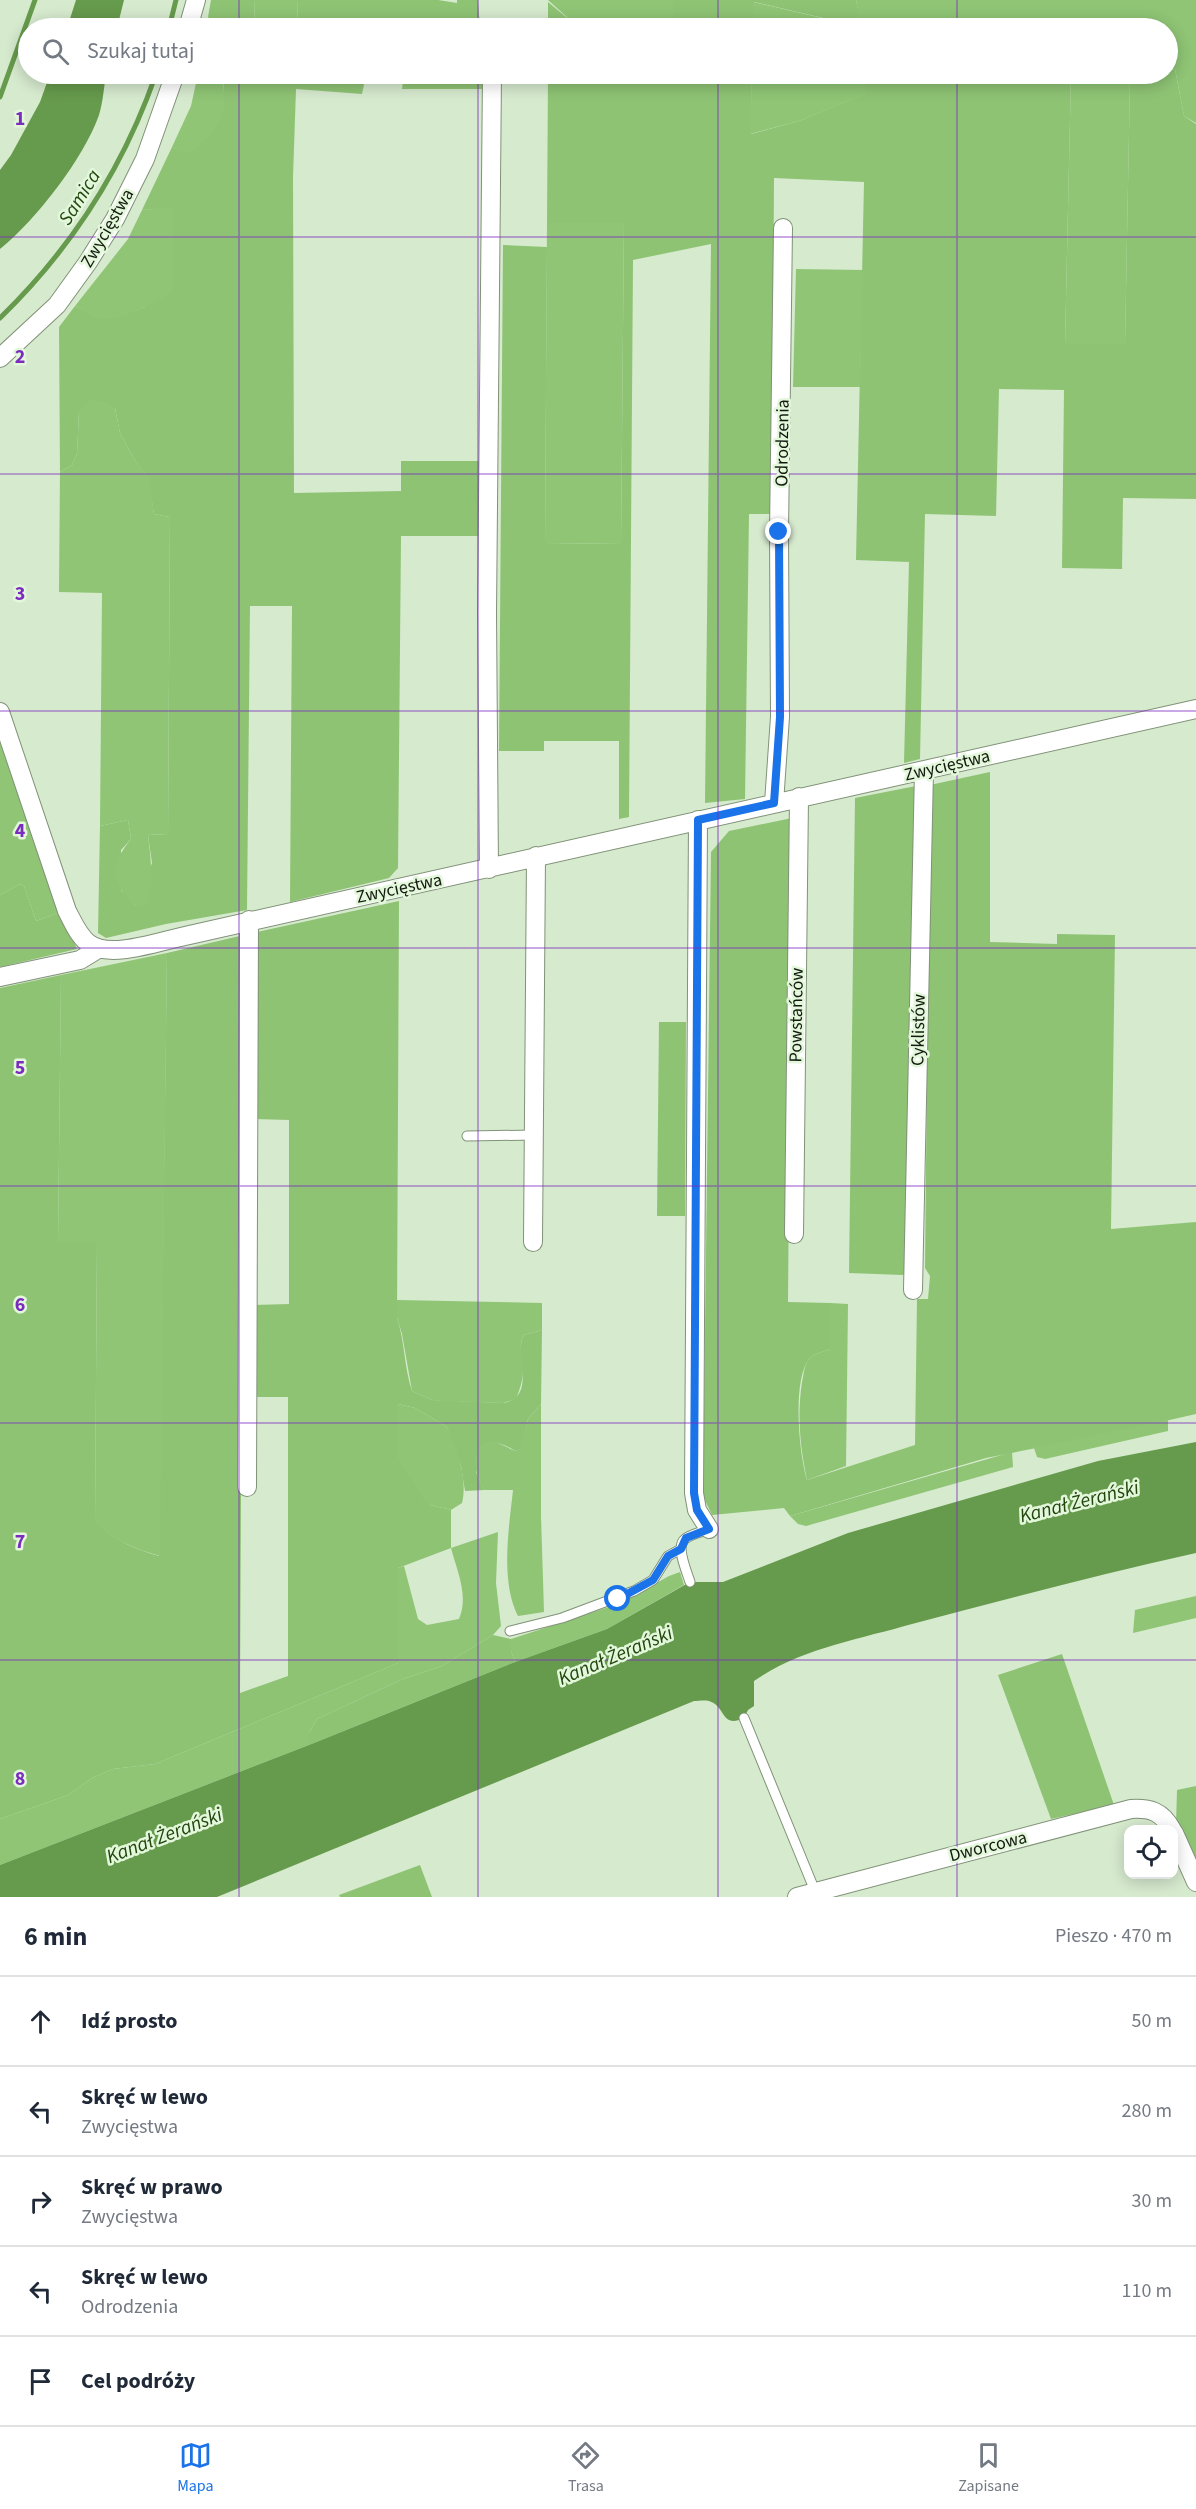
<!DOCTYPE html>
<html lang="pl">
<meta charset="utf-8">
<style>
:root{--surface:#fff;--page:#f6f6f7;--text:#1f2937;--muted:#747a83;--line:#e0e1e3;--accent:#1a73e8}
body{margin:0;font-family:"Source Sans 3",sans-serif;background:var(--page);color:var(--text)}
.controls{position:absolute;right:18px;bottom:18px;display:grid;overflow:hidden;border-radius:12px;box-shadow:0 3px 15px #0003}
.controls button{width:54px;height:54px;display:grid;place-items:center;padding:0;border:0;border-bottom:2px solid var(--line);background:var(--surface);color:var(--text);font:30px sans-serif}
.stop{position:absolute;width:18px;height:18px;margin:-14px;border:4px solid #1a73e8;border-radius:50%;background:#fff}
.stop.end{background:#1a73e8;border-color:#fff;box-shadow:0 2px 6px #0008}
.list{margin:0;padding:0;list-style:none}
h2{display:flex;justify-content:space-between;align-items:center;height:78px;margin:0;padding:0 24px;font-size:26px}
h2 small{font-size:20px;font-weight:400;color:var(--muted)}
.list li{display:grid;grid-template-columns:39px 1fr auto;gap:18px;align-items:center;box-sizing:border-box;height:90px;padding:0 24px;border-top:2px solid var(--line)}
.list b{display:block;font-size:22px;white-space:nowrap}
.list p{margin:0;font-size:20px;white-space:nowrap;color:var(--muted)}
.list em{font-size:20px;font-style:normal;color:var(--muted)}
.icon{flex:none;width:33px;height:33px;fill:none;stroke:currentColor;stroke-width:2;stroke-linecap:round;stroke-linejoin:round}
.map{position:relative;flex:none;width:1196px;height:1897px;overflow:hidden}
.search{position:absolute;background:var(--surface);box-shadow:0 3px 15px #0003;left:18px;right:18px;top:18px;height:66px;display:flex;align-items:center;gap:15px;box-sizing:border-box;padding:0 21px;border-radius:33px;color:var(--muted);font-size:22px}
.sheet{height:528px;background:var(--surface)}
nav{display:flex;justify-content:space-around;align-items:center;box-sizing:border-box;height:84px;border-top:2px solid var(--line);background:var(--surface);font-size:16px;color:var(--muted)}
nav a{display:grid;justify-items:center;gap:3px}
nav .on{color:var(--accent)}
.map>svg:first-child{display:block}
</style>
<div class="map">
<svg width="1196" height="1897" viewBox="0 0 1196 1897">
<rect width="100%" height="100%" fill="#d6eace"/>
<path fill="#8ec374" d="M211 0H254L255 28H218L208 17Z
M298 0H438L457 3V0H478L480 28H293L297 25Z
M673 0H856L862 27 754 2 753 28H673Z
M548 2 577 26 579 28H548Z
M1175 69 1184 116 1196 124V499L1123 498 1122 569 1062 568 1064 390 999 389 996 516 925 514 920 759 904 763 909 562 856 560 864 182 774 178 772 514H749L745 799 705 803 711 244 633 260 629 817 619 819V741H544V751H499L503 245 547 247 545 543 621 544 624 223H547L548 74H752L751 134 799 121 865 94 867 74H1071L1065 343 1125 344 1130 79 1155 74H1168V71Z
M224 74H482L483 89H402L403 81 365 80 362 94 296 89 293 177 294 493 401 491V461H481V536H401L398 868 389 878 290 902 292 606H250L247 910 166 924 106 938 98 933 100 826 128 820 131 839 121 850V890L136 906 152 863 148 835 168 834 170 517 154 514 148 477 136 462 120 433 115 408 79 411 77 454 72 465 60 472 59 327 75 306C107 323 113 319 145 307L173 208 142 210 172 147 186 153C203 140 217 129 223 106 225 97 223 84 224 74Z
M990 772V942L1057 944V934L1115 935 1111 1229 1196 1222V1414L1108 1434 986 1458 790 1516 784 1508 712 1515 703 1496 711 852 729 831 792 818 788 1302 830 1303V1349C823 1352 814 1353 809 1359 792 1381 799 1454 807 1480L915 1445 917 1299H928L930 1276 925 1268 930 785Z
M916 786 909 1270 903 1275 849 1273 855 798Z
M20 884 24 886 36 921 61 912 77 949 0 967V895Z
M399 901 397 1318C405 1342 404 1367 412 1391L432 1400 503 1403C539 1396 512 1355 524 1335L542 1330 541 1404 528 1419 521 1449 515 1451C504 1444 492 1438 481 1446L476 1472 484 1490 465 1491 461 1466 447 1427 415 1408 398 1404 407 1472 430 1505 451 1510V1548L398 1568V1663L155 1764 113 1769 92 1778 68 1795 0 1819V988L61 975 58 1242H97L95 1521C114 1540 134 1549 159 1556L167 953 244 935 240 1693 288 1676V1397H252L253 1305 289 1304V1120L254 1119 257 932Z
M659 1022H686L685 1216H657Z
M493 1635 511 1639V1651L515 1662 309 1745V1733L317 1719 403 1679 442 1666Z
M1062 1654 1114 1805 1051 1819 998 1675Z
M1196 1786V1863L1176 1824 1177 1790Z
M420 1865 432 1897H340L339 1895Z"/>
<path fill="#8fc575" d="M254 0H298L297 25 293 28H255Z
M548 0H673V28H579Z
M856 0H1196V123L1184 116 1175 69 1168 71V28H753V2L861 27Z
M198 74H224C222 86 227 104 222 116 216 132 201 146 186 154L172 147 191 106Z
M752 74H867L866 94 799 121 750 134Z
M1071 74H1155L1130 80 1125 344H1065Z
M173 207V292C155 302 122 321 101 319 93 318 83 310 75 306L128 239 142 210Z
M624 222 621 544 545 543 547 223Z
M796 269 863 270 860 387H793Z
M90 400 102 401 115 408 120 433 136 462 149 477 154 514 170 517 168 834 148 835C151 859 154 883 146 906H136C110 884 110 864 131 839L128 820 100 826 102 593 59 592 60 472 72 465 77 454 79 411Z
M0 733 61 912 36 921 24 886 20 884 0 895Z
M167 953 160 1556C134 1549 114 1540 95 1522L97 1243 58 1242 61 975Z
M397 1300 542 1303V1330L524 1335C517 1347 524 1357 523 1369 523 1380 520 1389 516 1399L503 1403 442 1401 432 1400 412 1391 402 1334 397 1318Z
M830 1303 848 1304 846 1466 807 1480C800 1446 797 1416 802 1382 804 1374 804 1365 809 1359 814 1353 823 1352 830 1349Z
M398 1404 415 1408 447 1427C457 1450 468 1478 462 1503L451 1510 430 1505 424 1500 397 1456Z
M541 1404V1516L544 1612 518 1616C500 1581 509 1528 513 1490H484C476 1473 467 1454 487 1441H494L515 1451 520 1449 528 1419Z
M1168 1420V1431L1045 1459 1037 1457 1034 1448Z
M1012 1452 1013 1467 806 1526 798 1524 790 1516Z
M498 1532 496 1583 501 1626 493 1635 442 1666 403 1679 317 1719 309 1733V1745L0 1865V1819L68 1795 92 1778 113 1769 155 1764 398 1663V1568L404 1566 418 1619 427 1625 459 1619C469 1596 457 1571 451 1548Z
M680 1572 684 1585 607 1629 515 1662 511 1651V1639L621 1603 669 1576Z
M1196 1596V1618L1133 1633 1135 1610Z"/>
<path fill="#669a4c" d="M76 0H124L117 28H67Z
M50 74H106C104 87 103 102 99 115 84 158 36 220 0 249V170L11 155 40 102Z
M1196 1442V1553C1101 1574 1007 1599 912 1624 860 1639 799 1649 754 1681V1706L748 1710 744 1718C721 1729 726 1706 709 1701 705 1700 698 1701 694 1701L217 1897H0V1865L309 1745 515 1662 607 1629 690 1582H723L848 1533 1098 1461Z"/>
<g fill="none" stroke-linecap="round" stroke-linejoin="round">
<path stroke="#669a4c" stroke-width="5" d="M169 28 176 0
M0 97 35 0
M0 318C72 248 123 169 156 74"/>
<g stroke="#809278" stroke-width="11">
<path id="lane" d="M467 1136 535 1135
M690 1582C687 1572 675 1546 685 1539 691 1534 702 1532 709 1529
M510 1631 562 1618 634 1591 653 1580 668 1556 681 1549
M744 1718 815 1891"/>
</g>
<g stroke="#809278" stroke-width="20">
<path id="street" d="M188 28 196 0
M0 358 57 305 88 262 115 219 145 159 175 74
M0 712 67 911C73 922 78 935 88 943 109 960 160 941 185 936L1196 709
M774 803 780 717 779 532 783 228
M698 820 694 1493 697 1510 709 1529
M489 869 487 613 492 74
M0 977 80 960 98 949
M794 1234 799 797
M533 1242 536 856
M913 1290 924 770
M247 1487 249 920
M1174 1833 1196 1882
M797 1897 1131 1809C1150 1808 1162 1811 1172 1830"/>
</g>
<use href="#lane" stroke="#fff" stroke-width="9"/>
<use href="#street" stroke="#fff" stroke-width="18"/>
</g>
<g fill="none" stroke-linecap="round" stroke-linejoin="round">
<path stroke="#1a73e8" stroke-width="8" d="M618 1599 653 1580 668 1556 681 1549 686 1538 709 1529 697 1510 694 1493 698 820 774 803 780 717 779 532"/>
</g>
<path fill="none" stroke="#7b2cbf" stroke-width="1.5" stroke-opacity="0.55" d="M239 0V28M478 0V28M718 0V28M957 0V28M239 74V1897M478 74V1897M718 74V1897M957 74V1897M0 237H1196M0 474H1196M0 711H1196M0 948H1196M0 1186H1196M0 1423H1196M0 1660H1196"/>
<g text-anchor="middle" stroke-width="5" stroke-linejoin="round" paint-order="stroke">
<g font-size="18" fill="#12190f" stroke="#e3f7db">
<text transform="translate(107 228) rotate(-60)" y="6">Zwycięstwa</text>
<text transform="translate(782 443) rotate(-89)" y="6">Odrodzenia</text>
<text transform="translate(947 765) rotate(-13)" y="6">Zwycięstwa</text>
<text transform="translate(399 888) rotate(-12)" y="6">Zwycięstwa</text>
<text transform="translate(796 1015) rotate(-89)" y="6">Powstańców</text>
<text transform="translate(918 1030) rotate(-89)" y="6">Cyklistów</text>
<text transform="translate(988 1846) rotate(-14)" y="6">Dworcowa</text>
</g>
<g font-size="20" font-style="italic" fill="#23460f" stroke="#e3f7db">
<text transform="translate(79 197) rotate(-58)" y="7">Samica</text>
<text transform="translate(1079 1501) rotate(-14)" y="7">Kanał Żerański</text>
<text transform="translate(615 1655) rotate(-23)" y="7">Kanał Żerański</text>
<text transform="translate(164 1835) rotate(-21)" y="7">Kanał Żerański</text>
</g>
</g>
<g font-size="20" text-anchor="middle" font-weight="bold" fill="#7b2cbf" stroke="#e3f7db" stroke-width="5" stroke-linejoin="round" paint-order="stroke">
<text x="20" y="125">1</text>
<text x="20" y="363">2</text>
<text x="20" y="600">3</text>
<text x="20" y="837">4</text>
<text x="20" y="1074">5</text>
<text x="20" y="1311">6</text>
<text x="20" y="1548">7</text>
<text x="20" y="1785">8</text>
</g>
</svg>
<div class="controls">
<button><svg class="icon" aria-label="locate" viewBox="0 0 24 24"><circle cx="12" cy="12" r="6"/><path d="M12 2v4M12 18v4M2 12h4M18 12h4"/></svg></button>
</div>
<div class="stop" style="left:618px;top:1599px"></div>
<div class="stop end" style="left:779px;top:532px"></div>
<div class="search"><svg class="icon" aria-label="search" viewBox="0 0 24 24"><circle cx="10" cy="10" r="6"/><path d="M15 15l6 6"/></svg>Szukaj tutaj</div>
</div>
<section class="sheet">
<h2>6 min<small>Pieszo · 470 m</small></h2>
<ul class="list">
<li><svg class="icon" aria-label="ahead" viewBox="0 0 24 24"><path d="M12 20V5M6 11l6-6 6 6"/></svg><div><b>Idź prosto</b></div><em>50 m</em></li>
<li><svg class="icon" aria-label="left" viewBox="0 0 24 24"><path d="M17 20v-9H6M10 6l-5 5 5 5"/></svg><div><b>Skręć w lewo</b><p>Zwycięstwa</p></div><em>280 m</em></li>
<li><svg class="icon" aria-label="right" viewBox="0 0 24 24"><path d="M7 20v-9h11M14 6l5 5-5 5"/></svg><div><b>Skręć w prawo</b><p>Zwycięstwa</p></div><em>30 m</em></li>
<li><svg class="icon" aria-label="left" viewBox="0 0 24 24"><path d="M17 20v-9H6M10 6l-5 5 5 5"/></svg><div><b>Skręć w lewo</b><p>Odrodzenia</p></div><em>110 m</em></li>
<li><svg class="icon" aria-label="arrive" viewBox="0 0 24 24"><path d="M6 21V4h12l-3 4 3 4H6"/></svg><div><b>Cel podróży</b></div></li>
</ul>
</section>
<nav>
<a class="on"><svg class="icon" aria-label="map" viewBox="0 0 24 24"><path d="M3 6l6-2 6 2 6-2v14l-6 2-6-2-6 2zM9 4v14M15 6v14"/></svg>Mapa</a>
<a><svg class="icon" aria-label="directions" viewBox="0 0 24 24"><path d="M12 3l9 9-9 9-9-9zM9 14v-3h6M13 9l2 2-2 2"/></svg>Trasa</a>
<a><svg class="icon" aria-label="saved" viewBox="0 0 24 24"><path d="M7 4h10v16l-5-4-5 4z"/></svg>Zapisane</a>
</nav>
